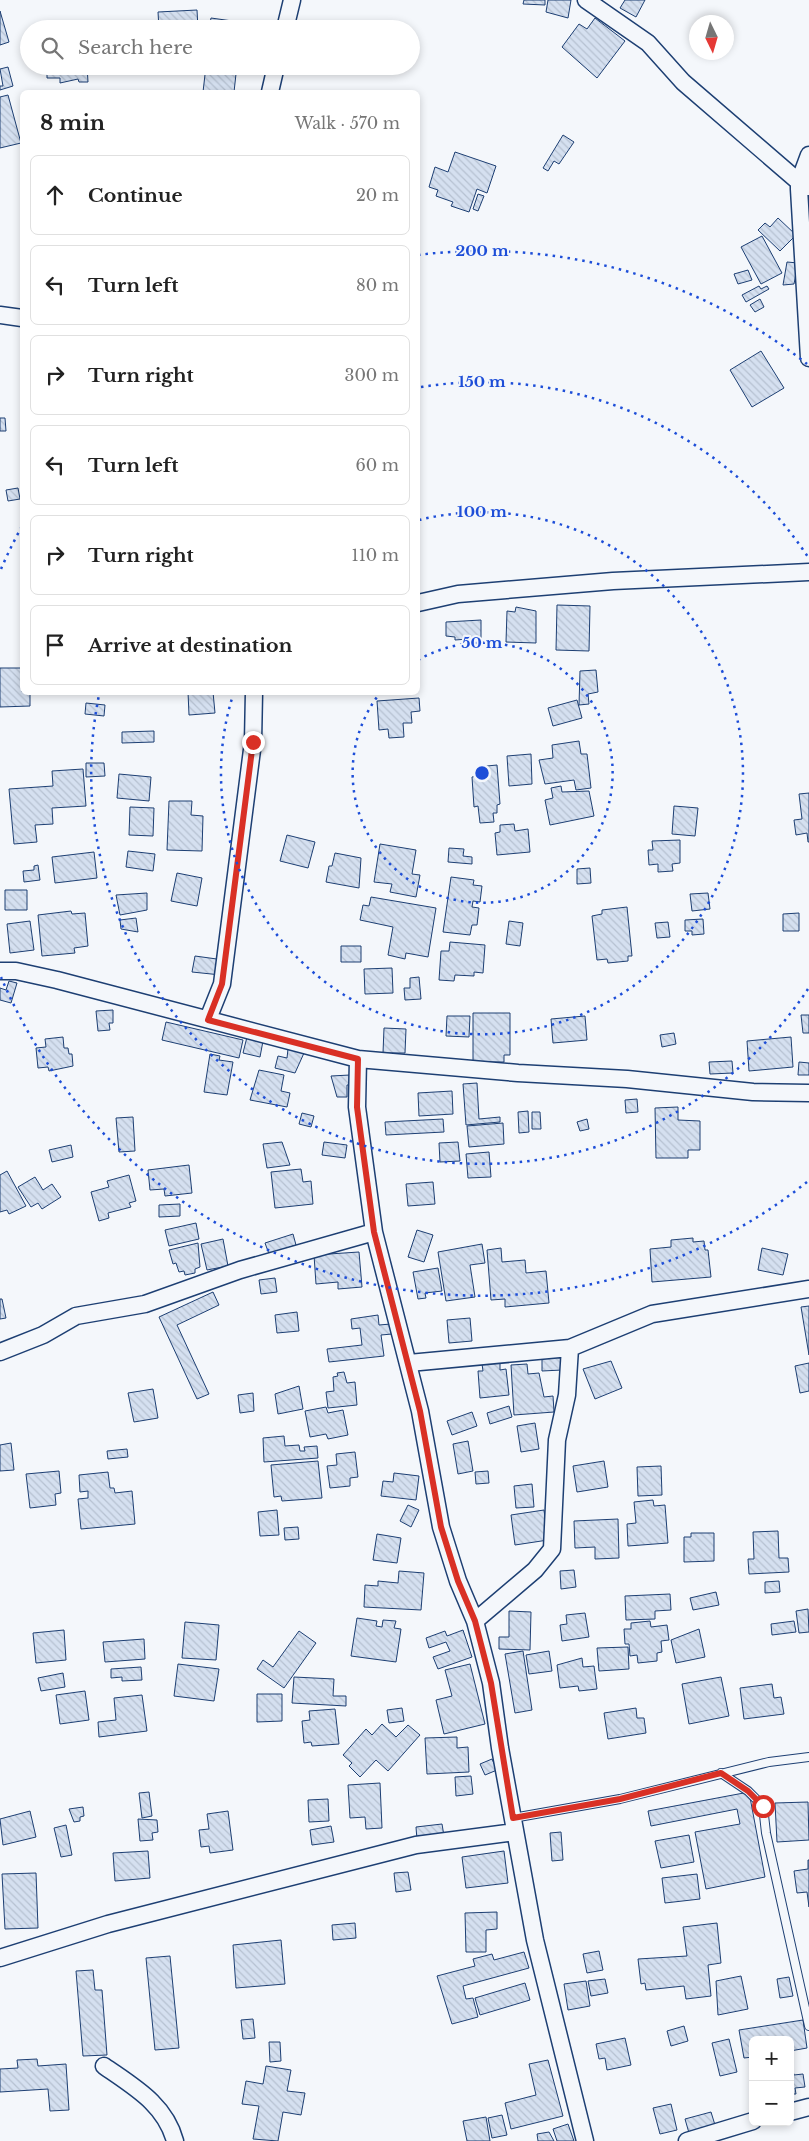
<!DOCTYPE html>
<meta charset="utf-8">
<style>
:root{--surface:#fff;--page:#f6f6f6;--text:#222;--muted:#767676;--line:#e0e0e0}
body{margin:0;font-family:"Libre Baskerville",serif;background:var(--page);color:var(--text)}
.controls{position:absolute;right:15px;bottom:15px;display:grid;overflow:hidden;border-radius:8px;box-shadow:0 2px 8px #0003}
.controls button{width:45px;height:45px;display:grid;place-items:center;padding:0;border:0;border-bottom:1px solid var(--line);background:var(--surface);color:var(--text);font:25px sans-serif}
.compass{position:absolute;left:689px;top:15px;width:45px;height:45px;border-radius:50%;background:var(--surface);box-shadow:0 2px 8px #0003;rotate:175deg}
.stop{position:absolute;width:15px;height:15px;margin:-11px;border:4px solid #d93025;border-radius:50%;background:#fff}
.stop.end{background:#d93025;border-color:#fff;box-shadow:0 1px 5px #0008}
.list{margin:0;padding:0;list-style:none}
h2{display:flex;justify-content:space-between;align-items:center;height:65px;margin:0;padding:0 20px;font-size:21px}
h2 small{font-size:16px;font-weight:400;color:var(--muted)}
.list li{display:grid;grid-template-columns:32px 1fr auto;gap:15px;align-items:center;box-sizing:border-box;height:80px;margin:0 10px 10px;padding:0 10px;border:1px solid var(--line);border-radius:8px}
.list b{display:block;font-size:19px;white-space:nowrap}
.list em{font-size:16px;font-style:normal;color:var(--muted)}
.icon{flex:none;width:28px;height:28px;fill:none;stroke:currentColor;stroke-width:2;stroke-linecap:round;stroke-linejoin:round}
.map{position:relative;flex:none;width:809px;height:2141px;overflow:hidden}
.search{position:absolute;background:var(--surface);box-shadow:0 2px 8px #0003;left:20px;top:20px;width:400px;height:55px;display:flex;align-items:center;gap:12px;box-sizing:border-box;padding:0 18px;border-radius:28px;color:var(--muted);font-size:19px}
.panel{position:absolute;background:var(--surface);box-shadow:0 2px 8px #0003;left:20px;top:90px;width:400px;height:605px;border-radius:8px}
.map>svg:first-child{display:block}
</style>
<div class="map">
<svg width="809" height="2141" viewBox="0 0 809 2141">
<defs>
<pattern id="building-back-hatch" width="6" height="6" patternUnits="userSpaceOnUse" patternTransform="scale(1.25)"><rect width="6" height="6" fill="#d5e0f0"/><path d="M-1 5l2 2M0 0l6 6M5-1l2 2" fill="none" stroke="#b6c1d1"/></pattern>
</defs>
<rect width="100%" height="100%" fill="#f4f7fb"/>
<path fill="url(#building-back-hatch)" stroke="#1d3f73" d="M524 0H545V5L523 4Z
M548 0H571L568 18 546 12Z
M625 0H645L636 17 620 8Z
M197 10 198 29H159L158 12Z
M0 11 9 42 0 45Z
M211 18 261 25V29H209Z
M595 18 625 41 597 78 562 47 579 24 587 29Z
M47 66H87L88 82H79L78 79 60 83V78H47Z
M206 66H232V74H236L234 92H203Z
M8 67 13 86 0 90V86H3L0 69Z
M8 95 21 143 0 148V97Z
M563 135 574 142 559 164 554 161 548 171 543 168Z
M455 152 496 166 487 193 477 189 469 212 451 206 453 202 436 196 438 190 429 187 435 167 448 172Z
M478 194 484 196 478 211 473 209Z
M778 218 796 235 780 251 758 230 765 223 770 227Z
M762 236 782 273 761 284 741 247Z
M787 262 798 263 794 284 783 285Z
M748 270 752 280 738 284 734 274Z
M759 286 761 289 767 286 769 289 746 302 742 295Z
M760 299 764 307 755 312 750 305Z
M761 351 784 388 752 407 730 370Z
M0 418H5L6 431H0Z
M18 488 20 499 8 501 6 490Z
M557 605 590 606 589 651 556 650Z
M516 607 536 611V643L506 642 507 611 515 612Z
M481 620V638L455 640V637L446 636V622Z
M0 668H22V692H30V706L0 707Z
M596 670 598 692 588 694 589 704 579 705 580 671Z
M188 692H213L215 713 189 715Z
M419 698 420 711 411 712 412 723H403L404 737 389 738 388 729 379 730 377 701Z
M577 700 582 718 553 726 548 708Z
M86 703 105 705 104 716 85 714Z
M154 731V742L122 743V732Z
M579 741 581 754H587L591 788 576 790 574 780 545 784 539 760 553 758 552 745Z
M531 754 532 784 509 786 507 756Z
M86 763H104L105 776 86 777Z
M497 765 500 804 497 805V813H493L494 822 480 823 478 806 474 807 472 777 477 776V767Z
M83 769 86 806 52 808 53 824 35 825 37 842 14 844 9 789 53 786 52 771Z
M119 774 151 777 149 801 117 798Z
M561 786 562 792 589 791 594 816 550 825 545 800 553 798 551 788Z
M809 793V842H808L807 833 796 835 794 820 802 819 799 794Z
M169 801H192L191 815 203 816 202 851 167 850Z
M674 806 698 808 695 836 672 834Z
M130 807 154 808 153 836 129 835Z
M514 824 515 831 528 829 530 852 497 855 495 833 500 832V825Z
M287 835 315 842 308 868 280 861Z
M680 840V863L672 864 673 871 658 872V864L649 865 648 850H653L652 841Z
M380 844 416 850 412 874 420 875 416 897 390 892 392 884 374 882Z
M449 848 464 849 463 856 472 857V864L448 862Z
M128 851 155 854 153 871 126 867Z
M94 852 97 878 55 883 52 857Z
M335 853 361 858 359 888 326 882 329 866H332Z
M38 865 40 880 24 882 23 871 34 870V866Z
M590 868 591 883 577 884V869Z
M177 873 202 878 197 906 171 901Z
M451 877 474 880 473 885 482 886 480 902 473 901 472 907 479 908 477 925H472L470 935 443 932Z
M5 890H27V910H5Z
M147 893V910L120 915 116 895Z
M708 893 710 909 692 911 690 894Z
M371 897 436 908 428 957 406 953 405 959 388 955 393 927 360 920 363 905 369 906Z
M627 907 632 956H628V961L608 963 607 959 597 960 592 916 602 914V910Z
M71 911 72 914 85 913 88 946 74 948 75 953 42 956 38 915Z
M799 913V931H783V914Z
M136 918 138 932 121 929 120 920Z
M703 919 704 934 692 935V931H685V920Z
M30 921 34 950 10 953 7 924Z
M509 921 523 923 520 946 506 944Z
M668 922 670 937 657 938 655 923Z
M450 942 485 945 483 973 474 972V976L455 975 454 981 439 980 441 951H449Z
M341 946H361V962H341Z
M195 956 224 960 221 975 192 972Z
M392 968 393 993 365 994 364 969Z
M419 977 421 999 405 1000 404 988H410V978Z
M9 981 17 983 11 1003 0 1000V988L6 990Z
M113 1010V1023H109L110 1030 98 1031 96 1011Z
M473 1013H510V1055H504V1062H473Z
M801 1015H809V1033H803Z
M447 1016H470L469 1037 446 1036Z
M585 1016 587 1040 553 1043 551 1019Z
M166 1022 243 1040 239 1058 162 1040Z
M384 1028 406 1029 405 1053H383Z
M674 1033 676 1044 662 1047 660 1035Z
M63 1037 64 1048H68L69 1054H72L73 1066 49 1071 48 1067 38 1068 36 1048 46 1047 45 1039Z
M247 1037 263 1041 260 1057 243 1053Z
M791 1037 793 1067 749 1071 747 1041Z
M288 1049 304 1053 295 1073 275 1068 278 1056 287 1058Z
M210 1054 220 1056 219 1060 233 1062 227 1095 204 1092Z
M732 1061 733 1073 710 1074 709 1062Z
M799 1062 809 1063V1075H798Z
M259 1070 284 1075 281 1091 290 1093 287 1107 250 1100Z
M350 1075 351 1085H347V1097H337L331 1076Z
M477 1083 479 1119 500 1117V1122L466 1125 463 1084Z
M452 1091 453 1114 419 1116 418 1093Z
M637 1099 638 1112 626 1113 625 1100Z
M678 1107V1120L700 1121V1150H688V1158H656L655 1108Z
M528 1111 529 1132 519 1133 518 1112Z
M532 1112H540L541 1129H532Z
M302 1113 314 1116 311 1127 299 1124Z
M133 1117 135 1151 119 1152 116 1118Z
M443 1119 444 1132 386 1135 385 1122Z
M587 1119 589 1129 580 1131 577 1122Z
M503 1123 504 1144 469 1147 467 1126Z
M282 1142 290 1165 267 1168 263 1144Z
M324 1142 347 1145 345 1158 322 1155Z
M458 1142 460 1161 440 1162 439 1143Z
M71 1145 73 1157 52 1162 49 1150Z
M489 1152 491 1177 468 1178 466 1154Z
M189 1165 192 1193 165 1196 164 1189 150 1190 148 1170Z
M301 1169 303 1182 311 1181 313 1204 275 1208 271 1172Z
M7 1171 26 1206 9 1214 7 1210 0 1212V1175Z
M129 1175 136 1201 129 1203 131 1207 108 1213 109 1218 99 1221 91 1192 109 1187 107 1181Z
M35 1177 43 1190 52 1184 61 1197 42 1209 38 1203 31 1207 18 1187Z
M433 1182 435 1204 408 1206 406 1184Z
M180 1204V1216L159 1217V1205Z
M196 1223 199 1239 169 1246 165 1230Z
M417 1230 433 1235 424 1262 408 1257Z
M293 1234 296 1245 269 1254 265 1243Z
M693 1238V1242L704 1241 705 1250H708L711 1277 652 1282 650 1249 671 1247V1240Z
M223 1239 228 1266 207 1270 201 1244Z
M198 1243 200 1267 195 1269V1273L185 1275 184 1271 179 1272 176 1263 173 1264 169 1250Z
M482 1244 485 1263 470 1265 475 1297 446 1301 438 1252Z
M501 1248 502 1262 525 1260 526 1273 546 1271 549 1303 505 1307V1299L491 1300 487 1250Z
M762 1248 788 1254 783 1275 758 1270Z
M359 1252 362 1287 338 1289V1282L316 1284 314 1255Z
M438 1268 442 1291 425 1293 426 1298 418 1299 413 1272Z
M275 1278 277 1292 261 1294 259 1280Z
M213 1292 219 1305 177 1325 209 1394 197 1399 159 1317Z
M0 1299H2L6 1318 0 1319Z
M809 1306V1355L801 1307Z
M297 1312 299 1331 277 1333 275 1315Z
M378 1315 379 1325 391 1324 392 1334 381 1335 384 1356 329 1362 327 1349 362 1345 360 1328 352 1329 351 1319Z
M470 1318 472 1341 449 1343 447 1320Z
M562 1355V1370L542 1371V1356Z
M611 1361 622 1388 595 1399 583 1369Z
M500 1363V1370L506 1369 509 1395 480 1398 478 1371H483L482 1364Z
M809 1363V1391L800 1393 795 1366Z
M527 1364 528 1374 539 1373 544 1397 553 1396 554 1412 514 1415 511 1365Z
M344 1372 347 1383 355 1382 357 1405 328 1408 326 1392 334 1391 333 1377 338 1376 337 1373Z
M299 1386 303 1409 278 1414 275 1394Z
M153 1389 158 1418 134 1422 128 1393Z
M253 1393 254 1411 240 1413 238 1395Z
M509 1406 512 1417 490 1424 487 1413Z
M326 1407 328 1413 343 1410 348 1435 328 1439 326 1434 310 1437 305 1411Z
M472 1412 477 1426 452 1435 447 1421Z
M535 1423 539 1449 521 1452 517 1426Z
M284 1436 285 1446 299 1445 300 1451H305L304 1447 317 1446 318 1458 264 1462 263 1438Z
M468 1441 473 1471 458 1474 453 1444Z
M11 1443 14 1470 0 1471V1445Z
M127 1449 128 1457 108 1459 107 1451Z
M355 1452 358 1477 350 1478V1486L330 1488 327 1466 337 1465 336 1454Z
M318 1461 322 1498 282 1501 281 1496 274 1497 271 1465Z
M604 1461 608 1487 577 1492 573 1466Z
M661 1466 662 1495 638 1496 637 1467Z
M59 1471 61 1493 55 1494 56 1505 30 1508 26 1474Z
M488 1471 489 1483 476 1484 475 1472Z
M108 1472 110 1488H114L115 1493 132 1491 135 1524 81 1529 78 1499 88 1498V1491L80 1492 79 1475Z
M394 1473 419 1476 416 1500 381 1496 383 1481 393 1482Z
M532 1484 534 1507 516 1508 514 1486Z
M653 1500 654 1506 665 1505 668 1543 628 1546 627 1524 636 1523 634 1502Z
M408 1505 419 1510 411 1527 400 1521Z
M277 1510 279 1535 260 1536 258 1512Z
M544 1510 548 1540 515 1545 511 1515Z
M618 1519 619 1558 595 1559V1547L575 1548 574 1521Z
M298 1527 299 1539 285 1540 284 1528Z
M778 1531 779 1558H788L789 1572 749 1574 748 1559H754L753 1532Z
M691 1533H714V1561L684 1562V1537H691Z
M377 1534 401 1538 397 1563 373 1560Z
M574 1570 576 1587 561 1589 560 1571Z
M399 1571 424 1573 421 1610 364 1607 365 1585 378 1586V1581L398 1583Z
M779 1581 780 1592 765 1593V1582Z
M716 1592 719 1605 693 1610 690 1598Z
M670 1594 671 1610 655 1611V1619L626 1620 625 1596Z
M808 1609 809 1632 799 1633 796 1611Z
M509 1611 531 1612 530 1650 499 1649V1637H509Z
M585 1613 589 1637 562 1641 560 1625 567 1624 566 1615Z
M357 1618 377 1621 376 1626 382 1627 383 1620 396 1621 394 1628 401 1629 396 1662 351 1656Z
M650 1621 651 1627 667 1625 669 1640 661 1641 662 1652 657 1653V1661L638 1663 637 1655 630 1656 629 1644H625L624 1629H631V1623Z
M794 1621 796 1632 772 1635 771 1624Z
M185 1622 219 1625 216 1660 182 1658Z
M699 1629 705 1657 676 1663 671 1640Z
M64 1630 66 1660 36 1663 33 1633Z
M463 1630 472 1657 438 1669 433 1657 450 1651 446 1642 429 1648 426 1638 445 1631 447 1636Z
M299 1631 316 1643 284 1688 257 1669 263 1660 273 1667Z
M144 1639 145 1659 105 1662 103 1642Z
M628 1647 629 1669 599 1671 597 1648Z
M523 1651 532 1710 515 1713 505 1654Z
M549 1651 552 1671 529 1674 526 1655Z
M582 1658 583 1667 594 1666 597 1689 579 1691 578 1686 560 1688 557 1665Z
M178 1664 219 1669 214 1701 174 1696Z
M470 1664 485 1724 444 1734 436 1700 452 1696 445 1670Z
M141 1667 142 1680 122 1681V1677L111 1678V1669Z
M63 1673 65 1687 41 1691 38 1678Z
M294 1677 334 1679 333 1696H346V1706L292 1703Z
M721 1677 729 1716 689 1724 682 1684Z
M772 1684 774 1698 781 1697 784 1714 744 1719 740 1688Z
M85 1691 89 1720 60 1724 56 1695Z
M257 1694H282V1721L257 1722Z
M142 1695 147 1731 99 1737 98 1722 116 1720 114 1698Z
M402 1708 404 1721 389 1723 387 1710Z
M636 1708 637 1718H644L646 1733 608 1739 604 1713Z
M335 1709 339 1744 312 1746 311 1742 304 1743 302 1721 310 1720 309 1711Z
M382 1724 396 1737 408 1725 420 1735 388 1771 376 1760 360 1777 349 1766 352 1763 343 1755 366 1729 372 1735Z
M457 1737V1748L468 1747 469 1772 427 1774 425 1738Z
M492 1759 497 1770 485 1775 480 1764Z
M471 1776 473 1794 456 1796 455 1777Z
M380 1783 382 1828 366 1829 365 1817 350 1818 348 1785Z
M149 1792 152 1816 142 1818 139 1793Z
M749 1792 765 1877 706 1889 695 1832 740 1824 737 1809 651 1826 648 1811Z
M328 1799 329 1821 309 1822 308 1800Z
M808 1802 809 1840 777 1842 775 1803Z
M83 1807 84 1816 80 1817V1821L74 1822 69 1809Z
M30 1811 36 1837 3 1845 0 1819Z
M228 1811 233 1850 210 1853 209 1846 201 1847 199 1830 209 1829 207 1814Z
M138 1819 157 1820 158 1832 152 1833 153 1840 140 1841Z
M442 1824 444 1836 417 1840 416 1827Z
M66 1825 72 1855 61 1857 54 1828Z
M331 1826 334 1842 312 1845 310 1830Z
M561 1832 563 1860 552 1861 550 1833Z
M689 1835 694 1862 661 1868 655 1841Z
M148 1851 150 1878 115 1881 113 1853Z
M504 1851 508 1883 466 1888 462 1857Z
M808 1860H809V1907L807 1892 797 1893 794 1871 808 1869Z
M408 1872 411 1890 396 1892 394 1873Z
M36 1873 38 1928 5 1929 2 1874Z
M697 1874 700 1899 665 1903 662 1878Z
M497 1912V1929L486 1930V1952H466L465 1913Z
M355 1923 356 1938 333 1940 332 1925Z
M717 1923 721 1963 708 1965 711 1996 686 1999 684 1986 646 1990 645 1983 641 1984 638 1959 687 1956 683 1927Z
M281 1940 285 1984 236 1988 233 1945Z
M599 1951 603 1970 587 1973 583 1954Z
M524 1952 529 1968 463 1986 466 1999 473 1998 478 2017 452 2024 437 1976 475 1966 473 1959 492 1954 494 1960Z
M170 1956 179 2048 155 2050 146 1958Z
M93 1970 95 1990H102L107 2055 83 2056 76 1971Z
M741 1976 748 2009 718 2015 716 1981Z
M789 1977 793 1996 780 1998 777 1979Z
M605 1979 608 1993 591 1996 588 1981Z
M586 1981 590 2006 568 2010 564 1984Z
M525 1983 530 2000 480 2015 475 1998Z
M253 2019 255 2038 243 2039 241 2020Z
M803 2020 807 2048 790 2051V2040H753V2057L744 2058 739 2030Z
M684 2026 688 2041 671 2046 667 2031Z
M625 2038 631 2065 607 2070 605 2058 599 2059 596 2044Z
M729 2039 737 2072 720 2076 712 2043Z
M269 2042H280L281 2061 270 2062Z
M790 2058 794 2075 803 2074 805 2087 795 2088 796 2094H790Z
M37 2059 38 2066 66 2064 69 2110 50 2111 48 2089 0 2092V2069L18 2068 17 2060Z
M548 2060 563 2116 511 2129 505 2103 536 2095 529 2064Z
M266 2066 291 2070 287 2091 305 2093 301 2115 283 2112 278 2141 253 2139 259 2106 242 2104 246 2081 263 2084Z
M671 2104 677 2130 660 2134 653 2108Z
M711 2112 715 2125 689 2133 685 2119Z
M502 2115 507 2135 492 2138 488 2118Z
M486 2117 490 2141H467L463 2121Z
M568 2124 574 2141H557L553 2129Z
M549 2132 554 2141H538L537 2134Z"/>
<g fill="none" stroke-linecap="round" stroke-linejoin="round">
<g stroke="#1d3f73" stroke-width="10">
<path id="lane" d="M721 1773 748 1791 763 1806 766 1833 809 2026
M513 1818 620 1799 769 1762 809 1757"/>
</g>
<g stroke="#1d3f73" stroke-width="19">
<path id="street" d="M586 0 648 43 683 82 799 182 809 187
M285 29 292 0
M270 92 276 66
M809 155 799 182V189L809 358
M0 315 22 318
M418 603 458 594 613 581 809 572
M0 971H16L57 980 358 1059 518 1073 627 1079 753 1092 809 1093
M208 1019 222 984 253 742 254 692
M358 1059 357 1107 374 1232 420 1411 441 1527 458 1581 475 1621 491 1683 500 1748 535 1940 585 2141
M0 1352 43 1335 76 1316 145 1304 240 1270 374 1232
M409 1363 570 1348 652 1314 809 1289
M475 1621 535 1570 552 1549 557 1440 567 1395 570 1348
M0 1958 108 1924 416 1845 515 1832
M104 2066C134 2087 165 2104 175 2141
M790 2112 809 2107
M687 2141 753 2121"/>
</g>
<use href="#lane" stroke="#f4f7fb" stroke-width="8"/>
<use href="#street" stroke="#f4f7fb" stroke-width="16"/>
</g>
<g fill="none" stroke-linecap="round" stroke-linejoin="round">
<path stroke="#d93025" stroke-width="6" d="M253 742 222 984 208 1020 358 1059 357 1107 374 1232 420 1411 441 1527 458 1581 475 1621 491 1683 513 1818 620 1799 721 1773 748 1791 763 1806"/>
</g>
<g fill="none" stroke="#1d4ed8" stroke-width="2.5" stroke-dasharray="2.5 5">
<path d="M418 660A130 130 0 1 1 380 693"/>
<path d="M419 520A261 261 0 1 1 233 695"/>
<path d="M808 989A391 391 0 0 1 99 695M421 387A391 391 0 0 1 808 557"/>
<path d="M807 1182A522 522 0 0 1 1 977M1 569A522 522 0 0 1 21 528M418 255A522 522 0 0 1 807 364"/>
</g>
<circle cx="482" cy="773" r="8" fill="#1d4ed8" stroke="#f4f7fb" stroke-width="2.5"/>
<g font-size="15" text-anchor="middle" font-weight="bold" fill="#1d4ed8" stroke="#f4f7fb" stroke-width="4" stroke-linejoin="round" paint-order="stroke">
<text x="482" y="256">200 m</text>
<text x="482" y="387">150 m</text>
<text x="482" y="517">100 m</text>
<text x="482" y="648">50 m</text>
</g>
</svg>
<div class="controls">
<button>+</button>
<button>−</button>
</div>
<svg class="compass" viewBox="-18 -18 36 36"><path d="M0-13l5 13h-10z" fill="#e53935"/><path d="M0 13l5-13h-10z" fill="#767676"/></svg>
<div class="stop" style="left:763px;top:1806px"></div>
<div class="stop end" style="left:253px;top:742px"></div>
<div class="search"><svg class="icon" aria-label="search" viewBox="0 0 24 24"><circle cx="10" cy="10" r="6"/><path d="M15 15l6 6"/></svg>Search here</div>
<section class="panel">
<h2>8 min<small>Walk · 570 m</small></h2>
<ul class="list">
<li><svg class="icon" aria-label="ahead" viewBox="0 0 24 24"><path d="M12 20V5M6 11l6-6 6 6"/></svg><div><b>Continue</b></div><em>20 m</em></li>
<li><svg class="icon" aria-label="left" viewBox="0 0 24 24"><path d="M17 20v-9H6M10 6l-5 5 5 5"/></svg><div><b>Turn left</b></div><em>80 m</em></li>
<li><svg class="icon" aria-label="right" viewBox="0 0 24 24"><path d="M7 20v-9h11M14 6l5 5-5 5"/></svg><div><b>Turn right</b></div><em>300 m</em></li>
<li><svg class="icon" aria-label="left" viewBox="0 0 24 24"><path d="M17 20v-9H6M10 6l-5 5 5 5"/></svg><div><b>Turn left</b></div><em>60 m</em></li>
<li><svg class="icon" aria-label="right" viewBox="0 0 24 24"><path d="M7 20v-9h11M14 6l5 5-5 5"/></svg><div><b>Turn right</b></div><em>110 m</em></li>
<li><svg class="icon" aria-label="arrive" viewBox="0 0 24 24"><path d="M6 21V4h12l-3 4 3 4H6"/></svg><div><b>Arrive at destination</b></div></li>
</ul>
</section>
</div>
